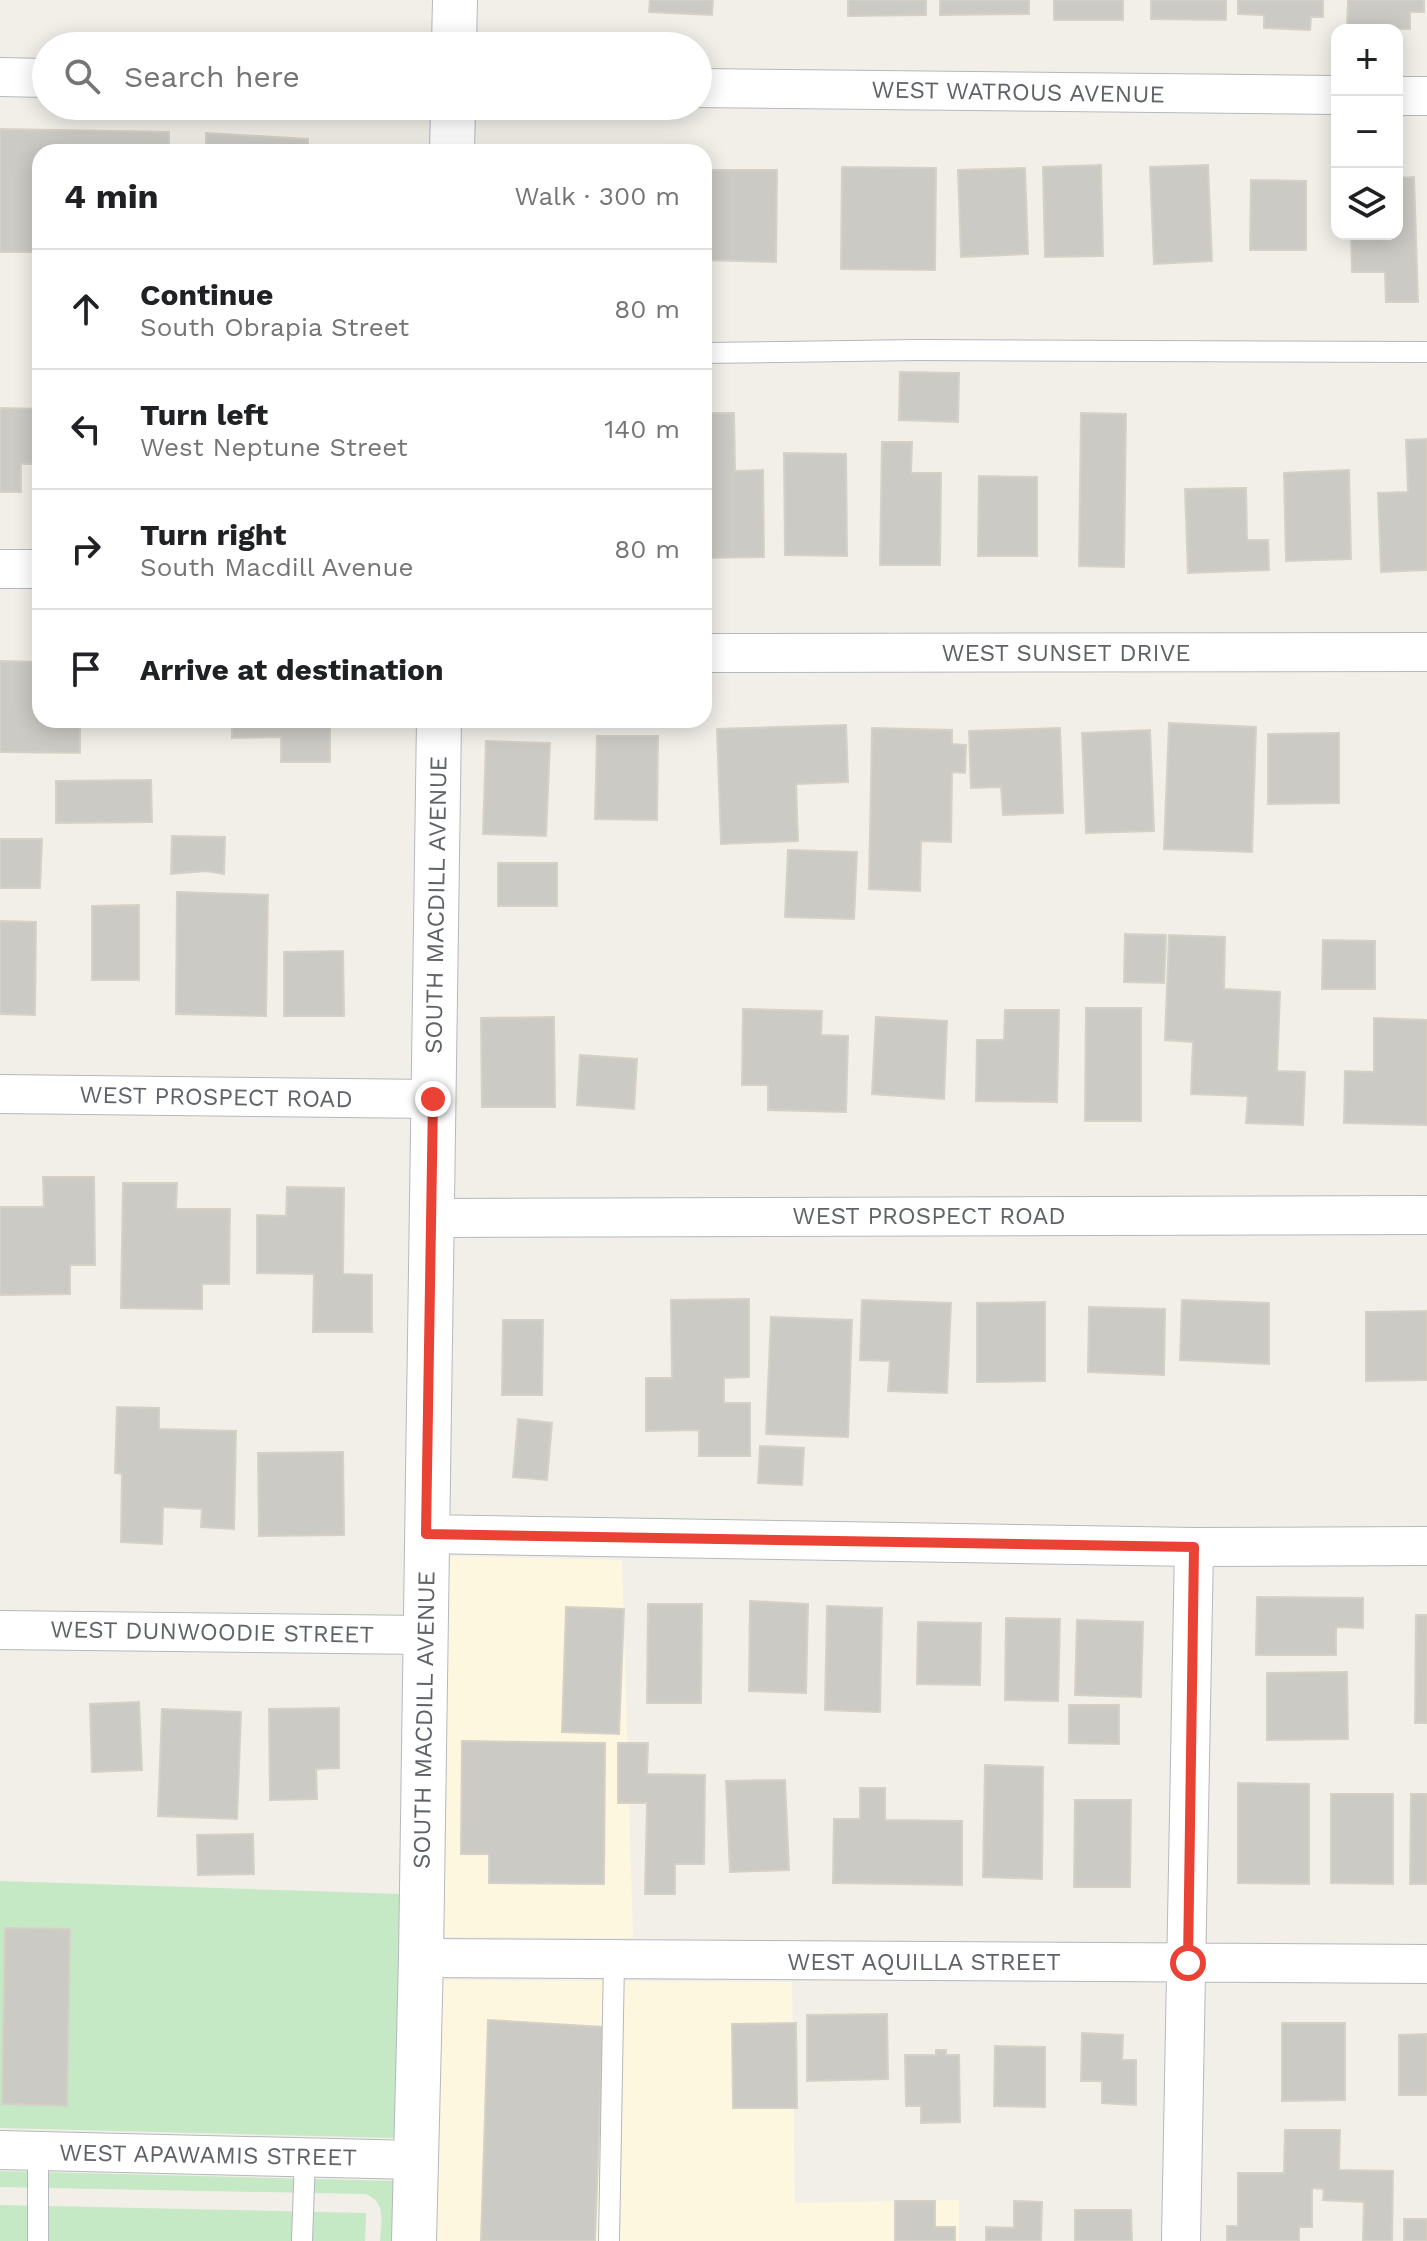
<!DOCTYPE html>
<meta charset="utf-8">
<style>
:root{--surface:#fff;--page:#f6f6f6;--text:#202124;--muted:#757577;--line:#e0e0e0}
body{margin:0;font-family:"Work Sans",sans-serif;background:var(--page);color:var(--text)}
.controls{position:absolute;right:24px;top:24px;display:grid;overflow:hidden;border-radius:16px;box-shadow:0 4px 20px #0003}
.controls button{width:72px;height:72px;display:grid;place-items:center;padding:0;border:0;border-bottom:2px solid var(--line);background:var(--surface);color:var(--text);font:40px sans-serif}
.stop{position:absolute;width:24px;height:24px;margin:-18px;border:6px solid #ea4335;border-radius:50%;background:#fff}
.stop.end{background:#ea4335;border-color:#fff;box-shadow:0 2px 8px #0008}
.list{margin:0;padding:0;list-style:none}
h2{display:flex;justify-content:space-between;align-items:center;height:104px;margin:0;padding:0 32px;font-size:34px}
h2 small{font-size:26px;font-weight:400;color:var(--muted)}
.list li{display:grid;grid-template-columns:52px 1fr auto;gap:24px;align-items:center;box-sizing:border-box;height:120px;padding:0 32px;border-top:2px solid var(--line)}
.list b{display:block;font-size:30px;white-space:nowrap}
.list p{margin:0;font-size:26px;white-space:nowrap;color:var(--muted)}
.list em{font-size:26px;font-style:normal;color:var(--muted)}
.icon{flex:none;width:44px;height:44px;fill:none;stroke:currentColor;stroke-width:2;stroke-linecap:round;stroke-linejoin:round}
.map{position:relative;flex:none;width:1427px;height:2241px;overflow:hidden}
.search{position:absolute;background:var(--surface);box-shadow:0 4px 20px #0003;left:32px;top:32px;width:680px;height:88px;display:flex;align-items:center;gap:20px;box-sizing:border-box;padding:0 28px;border-radius:44px;color:var(--muted);font-size:30px}
.panel{position:absolute;background:var(--surface);box-shadow:0 4px 20px #0003;left:32px;top:144px;width:680px;height:584px;border-radius:24px}
.map>svg:first-child{display:block}
</style>
<div class="map">
<svg width="1427" height="2241" viewBox="0 0 1427 2241">
<rect width="100%" height="100%" fill="#f1efe8"/>
<path fill="#fef7e0" d="M444 1556 622 1560 633 1938 440 1937Z
M439 1980 792 1982 795 2203 959 2200V2241H434Z"/>
<path fill="#c5e8c5" d="M0 1881 402 1894 397 2138 0 2128Z
M0 2171 396 2181 395 2241H380C381 2222 387 2203 366 2194L0 2187Z
M0 2205 366 2213 365 2241H0Z"/>
<path fill="#cccac5" stroke="#d6d1c6" stroke-width="2" d="M650 0H713L712 15 649 12Z
M848 0H926V15L848 16Z
M940 0H1029V14L940 15Z
M1054 0H1123V20H1054Z
M1151 0H1226V20L1151 19Z
M1238 0H1323V17H1311L1310 30 1264 28V15L1238 14Z
M1348 0H1424V12H1410V29L1347 28Z
M0 129 169 132V152H40V252H0Z
M206 133 308 139V152H206Z
M1101 165 1103 256 1045 257 1043 167Z
M1208 165 1212 261 1154 264 1150 167Z
M842 167 936 168 935 270 841 269Z
M1025 168 1028 254 961 257 958 170Z
M704 170H777L776 262 704 260Z
M1414 177 1418 302H1386L1385 272H1352L1351 234H1397V178Z
M1251 180 1306 181V250H1250Z
M900 372 959 373 958 422 899 420Z
M0 408 40 409V464H21V492H0Z
M704 413H734L735 471 763 470 764 557 704 558Z
M1081 413 1126 414 1124 567 1079 566Z
M1427 439V570L1381 572 1378 493 1408 492 1406 440Z
M882 442H912L911 473H941L940 565H880Z
M784 453 846 454 847 556 785 555Z
M1349 470 1351 559 1286 561 1284 473Z
M979 476 1037 477V556H978Z
M1246 488 1247 540H1268L1269 570 1188 573 1185 489Z
M0 661 40 662V720H110V724L80 723V753L0 752Z
M232 720H330V762H281V737L232 738Z
M1169 723 1256 727 1252 852 1164 849Z
M846 725 848 782 796 784 798 841 721 844 717 729Z
M872 728 952 730V744L966 745 965 773 952 772 951 842 921 841 920 891 869 889Z
M1060 728 1063 813 1003 815 1001 787 971 788 969 731Z
M1150 730 1154 831 1086 833 1082 733Z
M1339 733V803L1268 804V734Z
M597 736H658L657 820 595 819Z
M486 741 550 743 546 836 483 834Z
M151 780 152 822 56 823V781Z
M172 836 225 837 224 874 206 871 171 874Z
M0 839H42L40 888H0Z
M788 850 857 852 854 919 785 917Z
M498 863H557V906H498Z
M177 892 268 895 266 1016 176 1014Z
M139 905V980H92V906Z
M0 921 36 922 35 1015 0 1014Z
M1125 934 1166 935 1164 983 1124 982Z
M1169 935 1225 937 1224 989 1280 992 1277 1071 1305 1072 1303 1125 1246 1123 1248 1096 1191 1094 1193 1042 1165 1040Z
M1323 940 1375 941V989H1322Z
M343 951 344 1016H284V952Z
M1086 1008H1141V1121H1085Z
M743 1009 822 1011 821 1035 848 1036 846 1112 768 1110V1085H742Z
M1005 1010H1059L1057 1102 976 1101 977 1040H1004Z
M554 1017 555 1107H482L481 1018Z
M876 1017 947 1021 944 1099 872 1094Z
M1374 1018 1427 1020V1125L1344 1123 1345 1071 1374 1072Z
M580 1055 637 1059 634 1109 577 1105Z
M43 1177H94L95 1265H70V1294L0 1295V1207H44Z
M123 1183H177L176 1209H230L229 1284H202V1309L121 1308Z
M287 1187 344 1188 343 1274 372 1275V1332H313L314 1274 257 1273V1215L286 1216Z
M749 1299V1377L724 1378V1403H750V1456H699V1430L646 1431V1378H672L671 1300Z
M862 1300 951 1303 947 1393 888 1391 890 1361 860 1360Z
M1182 1300 1269 1303V1364L1180 1360Z
M1045 1302V1381L977 1382V1303Z
M1089 1307 1165 1309 1164 1375 1088 1372Z
M1427 1311V1380L1366 1381V1312Z
M771 1317 852 1320 848 1437 766 1434Z
M503 1320H543L542 1395H502Z
M117 1407 159 1408V1429L236 1431 234 1529 201 1527 202 1509 163 1507 162 1544 121 1542 122 1474 115 1473Z
M518 1419 552 1423 547 1480 513 1477Z
M760 1446 804 1448 802 1485 758 1483Z
M343 1452 344 1535 259 1536 258 1453Z
M1257 1597 1363 1598V1628L1336 1627V1655H1256Z
M750 1601 808 1604 806 1693 749 1691Z
M648 1604H702L701 1703H647Z
M827 1606 882 1608 880 1712 825 1710Z
M566 1607 624 1609 619 1734 562 1732Z
M1416 1615H1427V1723H1415Z
M1006 1618 1060 1619 1058 1701 1005 1700Z
M1077 1620 1143 1622 1141 1697 1075 1695Z
M918 1622 981 1623 980 1685 917 1684Z
M1347 1672 1348 1739 1267 1740V1673Z
M139 1702 142 1770 92 1772 90 1704Z
M1069 1705H1119V1744L1069 1743Z
M339 1708V1768L316 1769 317 1799 270 1800 269 1709Z
M162 1709 241 1712 237 1819 158 1816Z
M462 1741 605 1743 604 1884 489 1883V1854H461Z
M618 1743H648L647 1774 705 1775 704 1864H675V1894H645L647 1803H618Z
M985 1765 1043 1767 1042 1879 983 1877Z
M785 1780 789 1870 730 1872 726 1781Z
M1238 1783 1309 1784V1884L1238 1883Z
M860 1788H885V1820L962 1821V1885L833 1883 834 1819H860Z
M1331 1794H1393V1884L1331 1883Z
M1411 1794H1427V1884H1410Z
M1075 1800H1131L1130 1887H1074Z
M253 1834 254 1874 198 1875 197 1835Z
M5 1928 70 1929 67 2106 2 2104Z
M887 2014 888 2079 807 2081V2015Z
M488 2020 603 2027 595 2241H481Z
M796 2023 797 2108H733L732 2024Z
M1282 2023H1345V2100L1282 2101Z
M1082 2033 1123 2035 1122 2060H1136V2105L1102 2103V2081H1081Z
M1427 2034V2095H1399V2035Z
M995 2046 1045 2047V2107L994 2106Z
M936 2050H946V2055H959L960 2122 921 2123V2106H906L905 2055H936Z
M1285 2130H1340L1339 2170 1393 2171 1392 2241H1363L1364 2202 1323 2200 1324 2189 1312 2188V2227H1299V2241H1227V2226H1238V2173H1284Z
M895 2201H935V2227H955V2241H895Z
M1014 2201 1042 2202 1041 2241H986V2227L1014 2228Z
M1075 2210H1131L1132 2241H1075Z
M1404 2219H1427V2241H1404Z"/>
<g fill="none" stroke-linecap="round" stroke-linejoin="round">
<g stroke="#b5b8bc" stroke-width="22">
<path id="service" d="M704 353 918 350 1427 352
M38 2151V2241
M302 2241 305 2157
M609 2241 614 1960"/>
</g>
<g stroke="#b5b8bc" stroke-width="40">
<path id="minor" d="M0 77 46 78
M698 88 1337 95
M1397 96H1427
M0 569H40
M704 653 1427 652
M0 1094 433 1099
M431 1218 1427 1215
M426 1534 1194 1547 1427 1546
M0 1630 425 1635
M421 1958 1427 1964
M0 2150 415 2160
M1181 2241 1194 1547"/>
</g>
<g stroke="#b5b8bc" stroke-width="46">
<path id="tertiary" d="M454 46 455 0
M452 152 453 106
M414 2241 421 1958 439 720"/>
</g>
<use href="#service" stroke="#fff" stroke-width="20"/>
<use href="#minor" stroke="#fff" stroke-width="38"/>
<use href="#tertiary" stroke="#fff" stroke-width="44"/>
</g>
<g fill="none" stroke-linecap="round" stroke-linejoin="round">
<path stroke="#ea4335" stroke-width="10" d="M433 1099 426 1534 1194 1547 1188 1963"/>
</g>
<g text-anchor="middle" stroke-width="8" stroke-linejoin="round" paint-order="stroke">
<g font-size="24" fill="#5f6368" stroke="#fff">
<text transform="translate(1018 92) rotate(1)" y="8">WEST WATROUS AVENUE</text>
<text x="1066" y="661">WEST SUNSET DRIVE</text>
<text transform="translate(436 905) rotate(-89)" y="8">SOUTH MACDILL AVENUE</text>
<text transform="translate(216 1097) rotate(1)" y="8">WEST PROSPECT ROAD</text>
<text x="929" y="1224">WEST PROSPECT ROAD</text>
<text transform="translate(212 1632) rotate(1)" y="8">WEST DUNWOODIE STREET</text>
<text transform="translate(424 1720) rotate(-89)" y="8">SOUTH MACDILL AVENUE</text>
<text x="924" y="1970">WEST AQUILLA STREET</text>
<text transform="translate(208 2155) rotate(1)" y="8">WEST APAWAMIS STREET</text>
</g>
</g>
</svg>
<div class="controls">
<button>+</button>
<button>−</button>
<button><svg class="icon" aria-label="layers" viewBox="0 0 24 24"><path d="M12 4l9 5-9 5-9-5zM3 14l9 5 9-5"/></svg></button>
</div>
<div class="stop" style="left:1188px;top:1963px"></div>
<div class="stop end" style="left:433px;top:1099px"></div>
<div class="search"><svg class="icon" aria-label="search" viewBox="0 0 24 24"><circle cx="10" cy="10" r="6"/><path d="M15 15l6 6"/></svg>Search here</div>
<section class="panel">
<h2>4 min<small>Walk · 300 m</small></h2>
<ul class="list">
<li><svg class="icon" aria-label="ahead" viewBox="0 0 24 24"><path d="M12 20V5M6 11l6-6 6 6"/></svg><div><b>Continue</b><p>South Obrapia Street</p></div><em>80 m</em></li>
<li><svg class="icon" aria-label="left" viewBox="0 0 24 24"><path d="M17 20v-9H6M10 6l-5 5 5 5"/></svg><div><b>Turn left</b><p>West Neptune Street</p></div><em>140 m</em></li>
<li><svg class="icon" aria-label="right" viewBox="0 0 24 24"><path d="M7 20v-9h11M14 6l5 5-5 5"/></svg><div><b>Turn right</b><p>South Macdill Avenue</p></div><em>80 m</em></li>
<li><svg class="icon" aria-label="arrive" viewBox="0 0 24 24"><path d="M6 21V4h12l-3 4 3 4H6"/></svg><div><b>Arrive at destination</b></div></li>
</ul>
</section>
</div>
